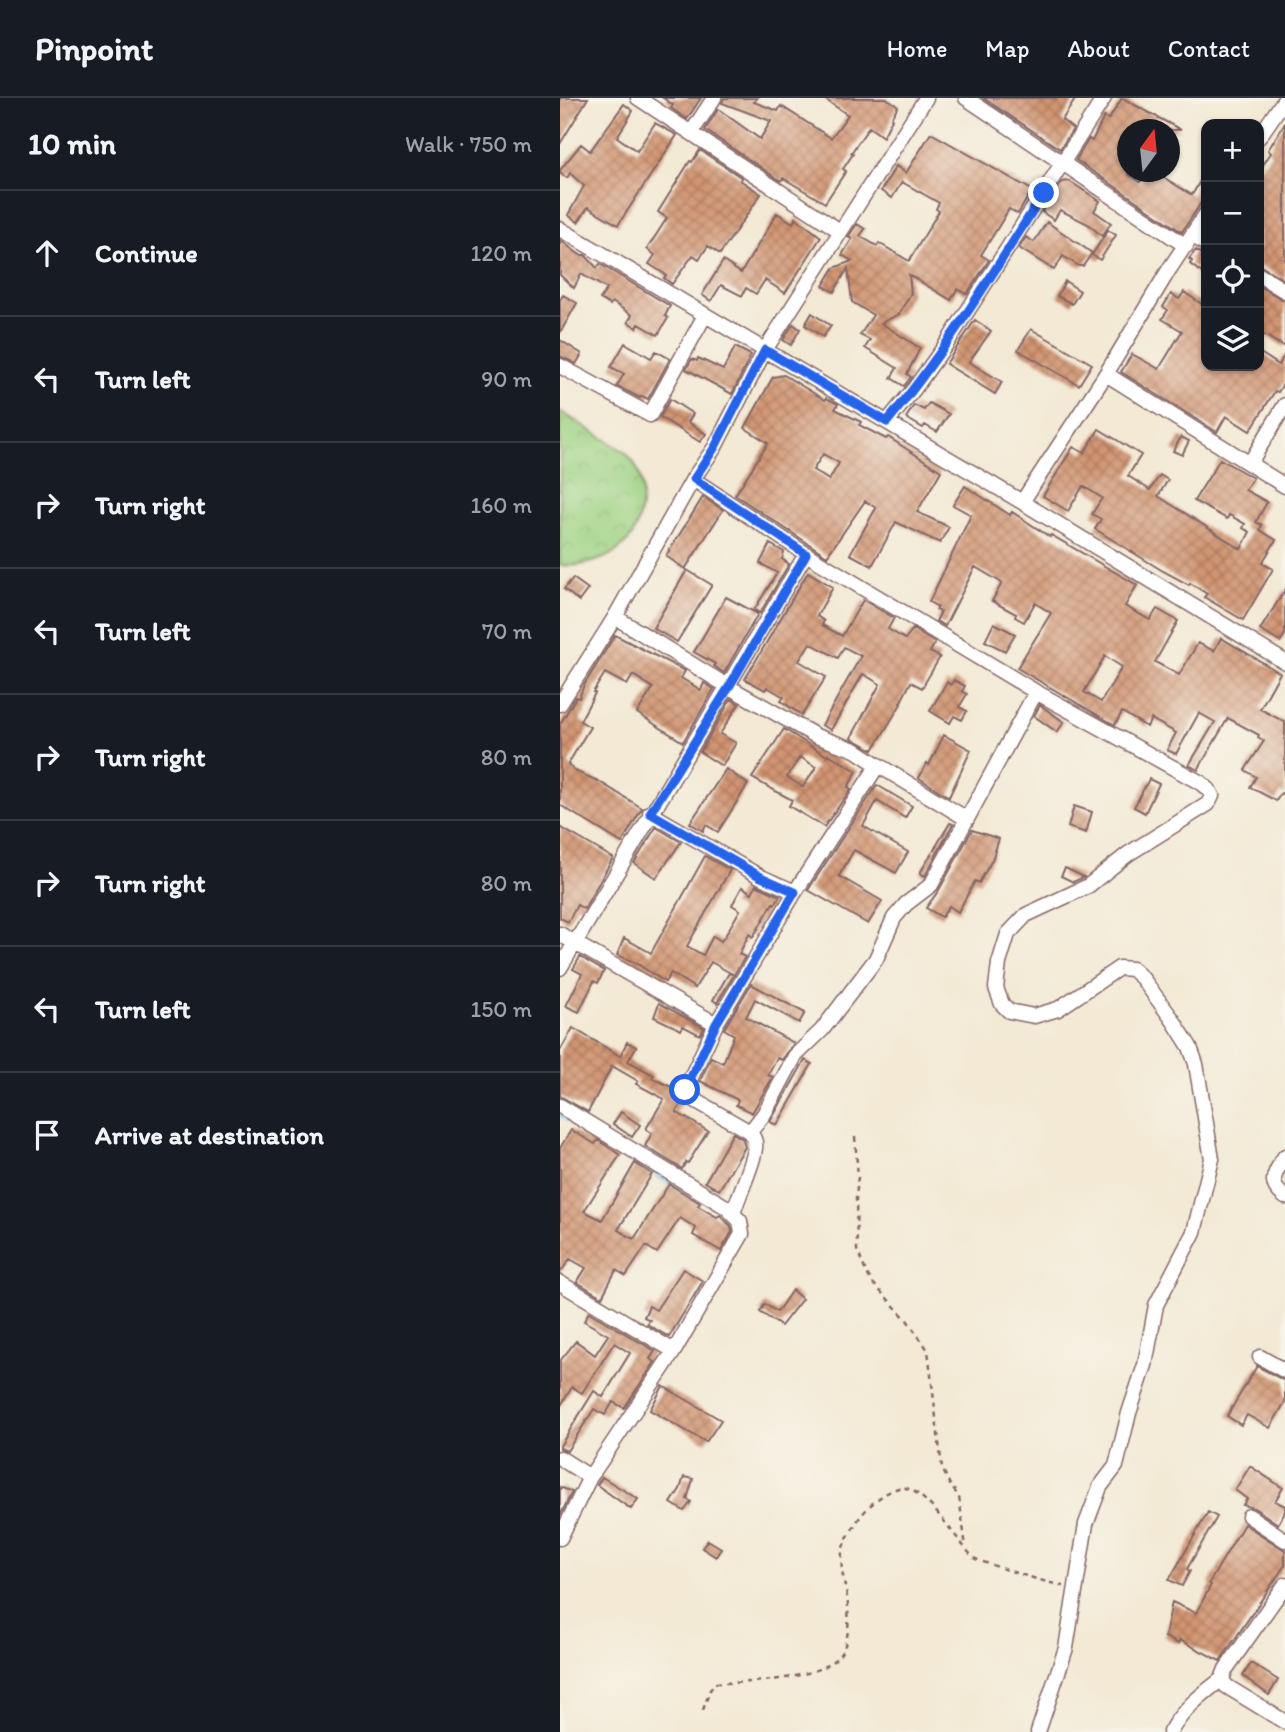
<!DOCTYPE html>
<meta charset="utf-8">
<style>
:root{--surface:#171b24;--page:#242831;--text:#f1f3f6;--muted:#9ea1a6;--line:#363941}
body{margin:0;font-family:Itim,sans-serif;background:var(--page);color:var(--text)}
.controls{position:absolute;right:21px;top:21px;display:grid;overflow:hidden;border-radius:14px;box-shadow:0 2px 5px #0004}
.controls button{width:63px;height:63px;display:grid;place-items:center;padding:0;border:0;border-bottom:2px solid var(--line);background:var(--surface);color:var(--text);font:35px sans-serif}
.compass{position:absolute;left:557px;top:21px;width:63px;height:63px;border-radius:50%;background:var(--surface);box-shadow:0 2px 5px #0004;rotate:15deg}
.stop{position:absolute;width:21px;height:21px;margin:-16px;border:5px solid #2563eb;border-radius:50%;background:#fff}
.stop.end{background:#2563eb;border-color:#fff;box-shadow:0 2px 7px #0008}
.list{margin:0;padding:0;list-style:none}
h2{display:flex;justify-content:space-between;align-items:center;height:91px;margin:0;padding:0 28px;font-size:30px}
h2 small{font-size:23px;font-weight:400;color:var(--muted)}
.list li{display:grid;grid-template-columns:46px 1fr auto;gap:21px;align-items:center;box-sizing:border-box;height:126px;padding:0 28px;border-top:2px solid var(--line)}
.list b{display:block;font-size:26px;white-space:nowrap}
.list em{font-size:23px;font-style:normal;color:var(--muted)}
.icon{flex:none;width:38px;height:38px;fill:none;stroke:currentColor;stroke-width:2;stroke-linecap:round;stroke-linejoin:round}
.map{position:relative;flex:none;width:725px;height:1634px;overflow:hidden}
header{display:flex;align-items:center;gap:42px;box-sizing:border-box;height:98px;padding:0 35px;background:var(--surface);border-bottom:2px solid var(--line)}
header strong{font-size:33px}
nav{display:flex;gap:38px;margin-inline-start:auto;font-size:24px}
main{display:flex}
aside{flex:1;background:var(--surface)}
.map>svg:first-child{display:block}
</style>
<header>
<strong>Pinpoint</strong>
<nav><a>Home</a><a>Map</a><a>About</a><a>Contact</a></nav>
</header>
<main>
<aside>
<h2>10 min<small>Walk · 750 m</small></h2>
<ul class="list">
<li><svg class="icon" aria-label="ahead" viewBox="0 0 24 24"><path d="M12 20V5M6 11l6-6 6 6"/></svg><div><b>Continue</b></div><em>120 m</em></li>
<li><svg class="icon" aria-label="left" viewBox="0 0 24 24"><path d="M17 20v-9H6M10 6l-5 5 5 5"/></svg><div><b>Turn left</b></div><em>90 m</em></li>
<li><svg class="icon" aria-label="right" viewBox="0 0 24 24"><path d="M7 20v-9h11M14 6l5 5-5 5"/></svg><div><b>Turn right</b></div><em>160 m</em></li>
<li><svg class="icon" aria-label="left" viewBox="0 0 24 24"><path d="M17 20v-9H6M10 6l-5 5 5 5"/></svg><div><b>Turn left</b></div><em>70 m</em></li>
<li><svg class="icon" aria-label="right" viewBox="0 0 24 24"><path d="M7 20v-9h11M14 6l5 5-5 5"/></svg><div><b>Turn right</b></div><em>80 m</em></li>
<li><svg class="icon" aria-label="right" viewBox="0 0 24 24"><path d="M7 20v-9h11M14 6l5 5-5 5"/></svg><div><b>Turn right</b></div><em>80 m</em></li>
<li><svg class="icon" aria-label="left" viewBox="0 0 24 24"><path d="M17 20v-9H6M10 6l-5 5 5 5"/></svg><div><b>Turn left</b></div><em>150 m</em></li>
<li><svg class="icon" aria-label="arrive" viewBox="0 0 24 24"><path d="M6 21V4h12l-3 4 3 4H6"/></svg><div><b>Arrive at destination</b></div></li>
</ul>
</aside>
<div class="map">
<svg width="725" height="1634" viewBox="0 0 725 1634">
<defs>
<pattern id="park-crowns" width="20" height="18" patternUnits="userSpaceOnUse" patternTransform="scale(1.75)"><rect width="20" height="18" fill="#9ed384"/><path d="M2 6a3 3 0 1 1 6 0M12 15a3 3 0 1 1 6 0" fill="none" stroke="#8ab572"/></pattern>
<pattern id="building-cross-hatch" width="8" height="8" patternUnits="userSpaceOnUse" patternTransform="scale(1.75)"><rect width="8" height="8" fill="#d29572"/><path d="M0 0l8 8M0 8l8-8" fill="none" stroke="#ac795e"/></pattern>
</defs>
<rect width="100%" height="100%" fill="#f7f3e8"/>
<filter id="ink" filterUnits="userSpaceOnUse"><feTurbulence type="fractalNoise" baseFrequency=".0143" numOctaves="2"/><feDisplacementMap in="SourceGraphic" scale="14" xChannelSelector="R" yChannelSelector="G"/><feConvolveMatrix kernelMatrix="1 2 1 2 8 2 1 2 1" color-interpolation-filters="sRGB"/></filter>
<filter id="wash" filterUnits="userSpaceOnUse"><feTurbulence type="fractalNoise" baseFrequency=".00686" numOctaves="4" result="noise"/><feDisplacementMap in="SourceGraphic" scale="28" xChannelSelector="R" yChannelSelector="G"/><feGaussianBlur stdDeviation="1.57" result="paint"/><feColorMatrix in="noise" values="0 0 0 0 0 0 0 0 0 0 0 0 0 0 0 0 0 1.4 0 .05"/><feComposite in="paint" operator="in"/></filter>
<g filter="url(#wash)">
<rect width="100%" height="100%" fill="#f3e9d4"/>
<path fill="url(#park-crowns)" stroke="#747958" stroke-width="2" d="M0 313 65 354C77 366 83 381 82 399 81 411 79 425 73 436 59 459 25 470 0 467Z"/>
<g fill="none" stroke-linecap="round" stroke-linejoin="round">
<path stroke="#70c2ec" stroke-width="3.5" d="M0 1017 36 1039
M47 1047 60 1055
M70 1060 123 1094"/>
</g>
<g id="blocks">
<path fill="url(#building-cross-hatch)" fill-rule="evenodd" d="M0 0H28L0 46Z
M103 0H141L127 21 111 10 113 7Z
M164 0H197L194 4 218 13 221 8 271 40 288 17 263 0H326L338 8 331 20 332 21 323 39 309 29 291 55 293 56 283 71 286 73 265 105 223 80 221 83 145 32 158 11 200 41 211 23 162 5Z
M423 0H516L502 22 513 31 500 51Z
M562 0 621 32H568V76L580 84 587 74H595L632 97 646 73V97L622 134 516 62 529 41 532 43 544 19 549 21Z
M64 6 73 13 57 39 77 53 95 25 117 37 58 127 28 109 18 124 8 117 24 88 10 75 7 80 0 75V72L21 46 30 53Z
M725 25V182L699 167V73L711 55 708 52Z
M371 35 472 92 458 116 449 111 440 126 421 157 429 162 407 196 397 191 391 202 349 177 351 195 339 216 321 225 360 250 347 276 351 279 344 288 331 280 337 270 305 250 310 242 300 237 313 217 292 204 288 170 274 194 263 188 274 170 292 163 282 157 292 141 288 139 297 126 305 131 300 138 317 148 319 145 349 163 379 113 376 111 379 105 342 84 332 100 321 93 336 68 346 75Z
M140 52 182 80 180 82 201 96 160 156 148 148 139 161 133 157 112 186 104 180 106 177 89 166 95 157 87 151 107 120 98 114 130 63 132 64Z
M509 83 540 103 534 113 551 125 542 138 528 126 500 112 494 122 482 114 502 84Z
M217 115 233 125 236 120 261 139 225 195 205 182 196 196 186 190 182 198 161 187 151 203 142 197 163 163 181 175Z
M487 124 532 155 523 168H519L503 158 494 172 459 150 466 139 474 144Z
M548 132 556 137 540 162 532 157Z
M0 142 20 157H25L37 170 40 166 110 208 105 218 108 220 98 237 79 226 77 230 68 224 72 217 52 204 50 207 40 201 47 191 21 176 14 190 0 177Z
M636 152 646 159V170L642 175 630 166 632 163 629 161Z
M505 183 520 193 512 206 497 198Z
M701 189 725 203V249L699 234V193Z
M624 194 646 209V268H699V254L719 267 725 256V283L718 294 715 293 690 333 666 318 657 334 561 274 572 256 599 271 622 233 602 221 608 212 603 209 611 196 619 201Z
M3 197 17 205 0 235V202Z
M252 215 271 228 263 239 245 227Z
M415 222 431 233 409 264 442 284 435 296 386 266Z
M233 226 240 231 231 247 223 242Z
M471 231 532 266 519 287 458 252Z
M0 242 22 256 16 266 0 258Z
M65 245 91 260 96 253 110 261 88 301 82 298 80 300 57 288 64 276 51 269Z
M175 249 191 257 172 296 126 271 132 261 137 263 138 260 163 272Z
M224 277 265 302 266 300 278 306 275 311 301 324 299 327 326 341 328 339 381 373 357 414 389 429 380 445 336 424 312 468 290 456 316 410 305 403 267 458 175 397 208 345 185 330 213 279ZM263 356 279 365 269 382 253 372Z
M110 301 133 316 128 324 146 336 140 344 100 319Z
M369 305 389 316 377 334 365 327 363 330 346 320 354 307 364 312Z
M539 331 581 357 568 378 590 392 600 377 608 382 598 398 681 451 690 434 683 430 685 426 669 417 667 421 634 403 660 361 693 380 685 392 707 404 696 424 702 427 700 432 716 442 702 465 713 471 683 522 644 499 647 496 630 485 629 487 603 473 535 431 541 421 532 416 542 400 523 388 508 413 483 398 513 349 524 355Z
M621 339 629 343 622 357 613 353Z
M405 388 450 417 452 414 490 439 491 437 577 487 565 508 590 522 597 511 618 523 595 564 619 577 638 545 654 553 661 540 720 575 700 611 725 624V697L721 695 716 703 690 689 696 679 685 672 704 643 698 639 699 637 668 620 638 672 629 667 655 624 639 615 616 656 607 652 616 635 591 621 587 629 562 614 555 627 457 570 491 515 475 505 464 524 455 519 456 516 432 503 442 485 415 469 385 528 376 523 381 514 376 512 378 509 369 504 411 417 393 407ZM545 558 562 569 541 604 524 594Z
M143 399 163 412 125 471 106 458Z
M210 446 224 454 222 461 229 466 200 515 194 512 217 475 200 465Z
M127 472 152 487 117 544 93 530Z
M248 474 273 489 257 518 264 523 262 527 282 538 303 502 334 520 328 531 345 541 353 531 375 545 370 554 380 559 362 590 351 584 340 605 341 606 313 652 291 640 320 586 303 576 271 632 262 627 301 558 284 549 278 560 250 545 239 563 266 579 242 617 221 603 224 599 207 589 205 592 185 581Z
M13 480 28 491 19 503 4 491Z
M725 492V536L720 544 700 532Z
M166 499 198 516 164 575 154 568 155 566 134 554Z
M434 525 455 536 445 553 425 543Z
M55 537 125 573 121 580 141 592 144 585 154 591 123 644 77 615 93 590 73 577 67 587 45 575 33 594 35 595 20 623 30 629 8 666 17 674 38 683 82 710 62 745 0 707V626L16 599 19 600 24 587Z
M394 582 405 588 402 593 407 596 399 609 407 613 402 622 394 618 390 625 370 613 387 584 391 587Z
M171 601 179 606 160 636 176 645 162 668 140 654Z
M480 607 504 624 497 634 474 618Z
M224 631 267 658 268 656 297 673 288 689 291 691 264 729 229 708 232 702 192 680ZM240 659 256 669 243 689 227 679Z
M384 637 411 652 389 699 359 680 367 665 369 667Z
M166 671 188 686 158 734 146 727 143 733 130 725Z
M589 681 599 686 585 715 574 709Z
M317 687 352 708 345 720 317 703 303 728 348 754 336 775 294 752 279 778 322 803 308 826 248 792Z
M514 708 532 714 526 735 508 729Z
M390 725 393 726 365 778 360 775Z
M0 729 53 760 24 811 17 807 8 824 0 820Z
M96 729 121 744 96 780 74 765Z
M412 732 439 741 432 762 419 785 415 783 398 814 389 808 382 819 366 810 379 792Z
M145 758 170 772 127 848 143 857 153 838 161 843 165 838 180 812 172 807 182 789 192 795 196 787 220 798 215 806 213 805 193 839 189 836 179 856 185 859 174 877 151 864 135 890 111 875 105 884 76 865 57 857 64 840 91 855Z
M505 770 524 779 513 784 501 778Z
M20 859 44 873 38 885 34 883 19 914 6 908 22 876 13 871Z
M169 875 174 877 157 905 153 902Z
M191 886 245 915 239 925 195 901 186 919 234 945 222 962 217 960 208 977 213 979 192 1015 176 1007 178 1002 140 983 151 959 163 965 174 937 164 931Z
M99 905 144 930 140 937 123 928 121 932 94 919Z
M13 930 60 958 67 944 76 949 68 963 94 977 92 980 116 991 117 998 123 1004 116 1014 148 1033 128 1065 126 1064 122 1071 85 1048 92 1035 86 1031 104 1001 76 986 78 983 52 968 28 1014 0 998V953Z
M245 962 252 966 217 1027 210 1024Z
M61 1014 80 1027 72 1039 53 1026Z
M11 1032 35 1046 38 1042 60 1057 24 1113 42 1122 75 1065 92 1076 58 1132 74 1141 109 1086 140 1105 138 1108 157 1119 160 1117 171 1128 172 1134 161 1153 133 1137 136 1130 120 1120 97 1155 86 1148 66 1178 56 1172 42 1199 17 1184 26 1170 10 1161 0 1175V1050Z
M173 1035 183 1041 185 1049 159 1092 145 1084Z
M123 1171 143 1183 109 1239 87 1226 90 1222 84 1219 89 1208 96 1212Z
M232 1192 242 1201 221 1228 200 1214 205 1206 217 1214Z
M29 1214 95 1253 90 1261 95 1264 64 1310 53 1304 45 1317 34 1311 7 1353 0 1350V1348L34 1293 43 1299 70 1255 54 1245 22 1295 12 1289 0 1309V1263L16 1243 35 1257 48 1237 24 1223Z
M697 1268 725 1283V1304L710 1330 687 1317 681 1327 667 1318Z
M103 1288 161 1322 146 1344 90 1312Z
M690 1368 723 1390 715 1403 725 1408V1413L718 1426 694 1410 683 1407 687 1401 675 1392Z
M42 1379 78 1401 71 1411 37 1387Z
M124 1379 133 1381 127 1401 131 1404 124 1413 111 1405 120 1391Z
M0 1389 12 1394 0 1418Z
M648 1414 657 1419 627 1471 630 1473 622 1488 609 1482Z
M684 1426 725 1452V1467L660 1563 620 1542 618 1546 605 1539 612 1504 636 1515 651 1487 649 1485Z
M148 1442 161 1450 156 1459 142 1450Z
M691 1565 718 1582 709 1597 683 1578Z"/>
</g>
</g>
<g filter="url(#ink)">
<use href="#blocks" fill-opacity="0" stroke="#856666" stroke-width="2"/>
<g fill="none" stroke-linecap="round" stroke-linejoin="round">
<g stroke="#856666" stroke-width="17">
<path id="minor" d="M78 0 280 133
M406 0 626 148
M131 35 154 0
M699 39 725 1
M0 131 462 404 725 564
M632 137 646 146
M699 177 725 193
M0 268 90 317 145 217
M546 276 725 388
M327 324 354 291 387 245 544 0
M690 365 725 307
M133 381 246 456 15 845 156 926 125 992 133 1001 190 1034C192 1037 194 1040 195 1044 198 1057 177 1100 173 1116
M462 404 546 276 610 170 646 116
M246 456 476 594 641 685 649 692 652 698 648 706 568 756 528 788 466 817 448 836 439 865 436 890 442 906 449 913 474 918 498 911 559 870 572 871 582 880 613 922 630 949 636 966 652 1061 634 1134 596 1207 585 1267 569 1315 556 1368 540 1389 526 1426 506 1550 478 1634
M55 519 169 589 256 638 295 652 318 667 235 794 201 779 90 715
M0 606 55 519 133 381 155 349 205 252 366 0
M318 667 407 721
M0 836 15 845 0 870
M156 926 235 794
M0 1008 166 1109 180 1123 182 1136 114 1253 0 1185
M190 1034 204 1016 235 958 262 932 316 861 334 820 346 806 371 787 476 594
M725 1058C715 1075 706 1085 725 1099
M700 1259 725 1273
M0 1360 30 1379 0 1440
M30 1379 114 1253
M689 1418 725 1442
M725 1487 666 1571 662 1581 666 1588 725 1624
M610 1634C623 1611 641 1597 662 1581"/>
</g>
<path stroke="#856666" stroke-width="2.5" stroke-dasharray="5 5" stroke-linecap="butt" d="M295 1039 298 1079 296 1100 297 1152 306 1174 312 1184 347 1222 368 1252 382 1370 390 1387 399 1399 406 1449
M143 1612 150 1592 155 1585C187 1585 261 1583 281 1555 289 1544 289 1522 288 1508 287 1490 278 1469 283 1450 285 1441 293 1431 298 1422 307 1409 323 1394 339 1390 362 1384 398 1445 414 1460 419 1464 497 1488 504 1488"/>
<use href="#minor" stroke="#fff" stroke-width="14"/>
</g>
</g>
<g fill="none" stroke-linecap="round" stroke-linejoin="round" filter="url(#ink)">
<path stroke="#2563eb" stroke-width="9" d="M125 992 156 926 235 794 201 779 90 715 169 589 246 456 134 381 155 349 205 252 327 324C386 253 434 173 484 95"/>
</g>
</svg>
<div class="controls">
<button>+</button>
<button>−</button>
<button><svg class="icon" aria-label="locate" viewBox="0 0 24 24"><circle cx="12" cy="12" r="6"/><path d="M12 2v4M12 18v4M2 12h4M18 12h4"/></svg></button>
<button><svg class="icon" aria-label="layers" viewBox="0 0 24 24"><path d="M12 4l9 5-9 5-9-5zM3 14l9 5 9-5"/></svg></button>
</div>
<svg class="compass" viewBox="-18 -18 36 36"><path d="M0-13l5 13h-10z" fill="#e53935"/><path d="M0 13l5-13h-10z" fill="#9ea1a6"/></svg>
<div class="stop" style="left:125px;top:992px"></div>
<div class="stop end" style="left:484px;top:95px"></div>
</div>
</main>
